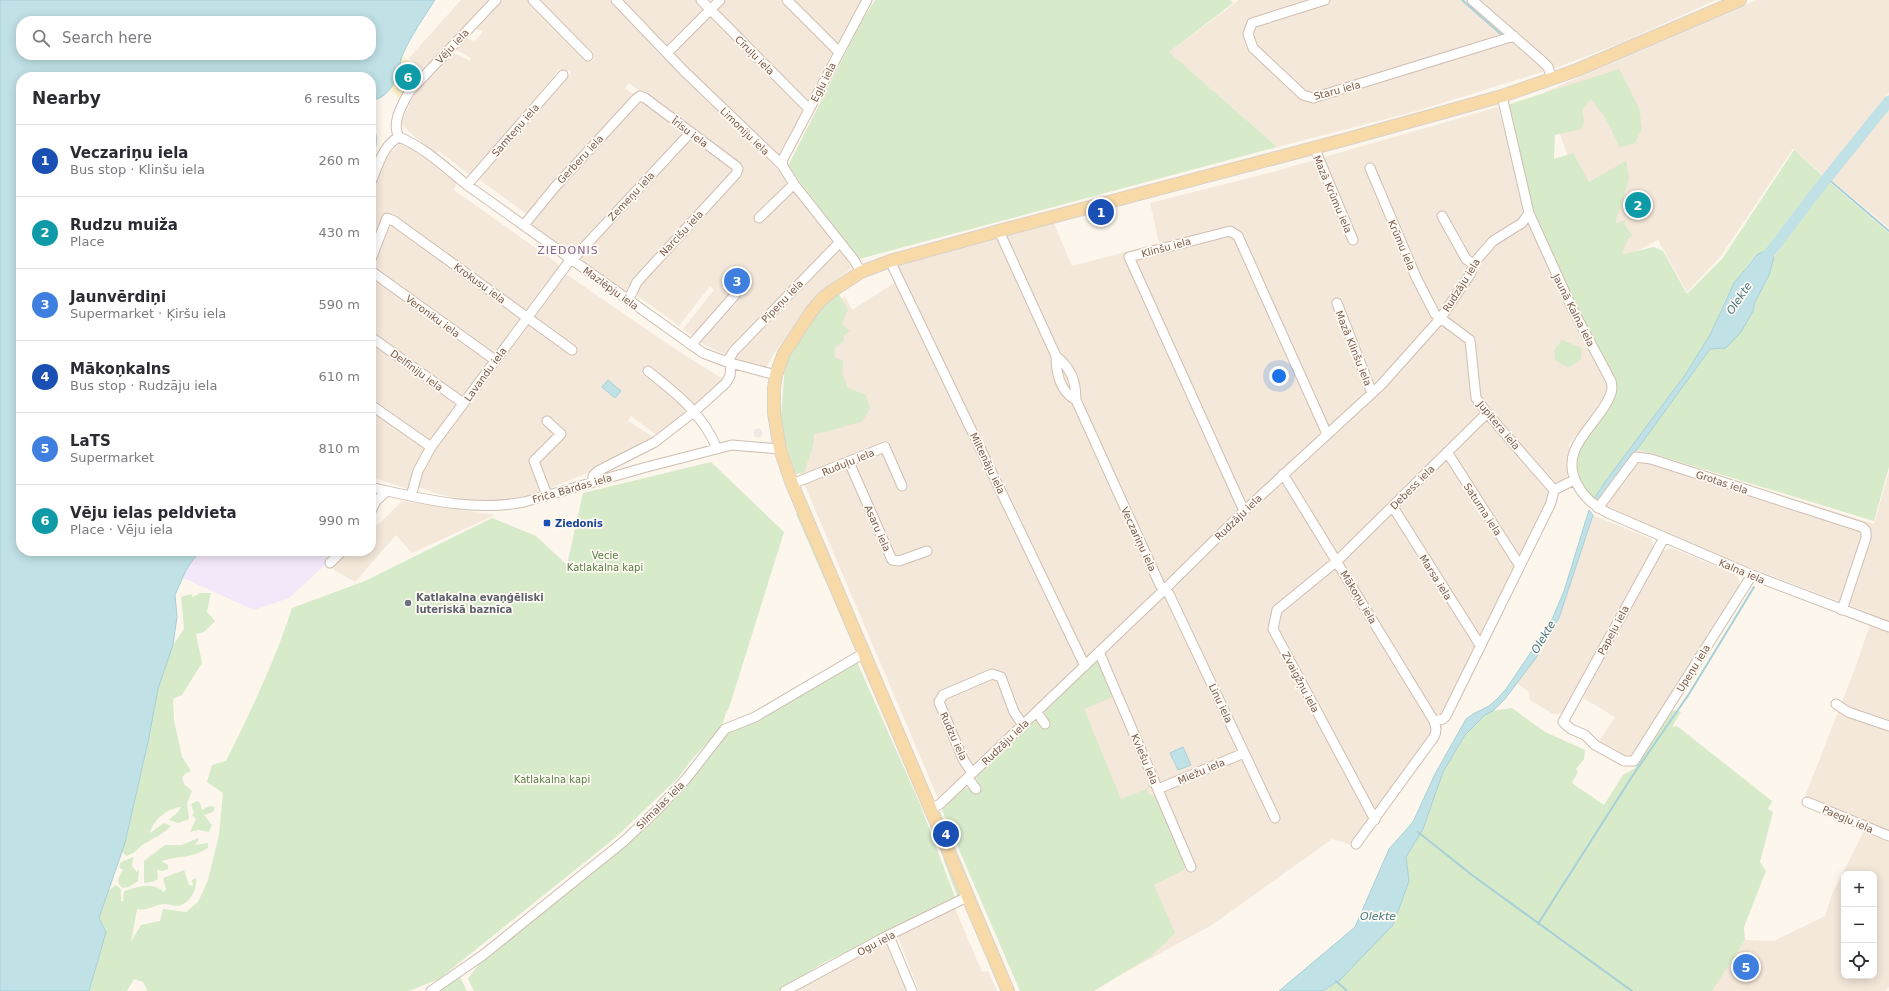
<!DOCTYPE html>
<meta charset="utf-8">
<style>
:root{--surface:#fff;--page:#f2f2f3;--text:#2b2b33;--muted:#7c7c81;--line:#e1e1e2;--accent:#1a73e8}
body{margin:0;font-family:"DejaVu Sans",sans-serif;background:var(--page);color:var(--text)}
.controls{position:absolute;right:12px;bottom:12px;display:grid;overflow:hidden;border-radius:8px;box-shadow:0 2px 10px #0003}
.controls button{width:36px;height:36px;display:grid;place-items:center;padding:0;border:0;border-bottom:1px solid var(--line);background:var(--surface);color:var(--text);font:20px sans-serif}
.you{position:absolute;left:1279px;top:376px;width:14px;height:14px;margin:-10px;border:3px solid #fff;border-radius:50%;background:#1a73e8;box-shadow:0 0 0 6px #1a73e833}
.badge{display:grid;place-items:center;width:26px;height:26px;border-radius:50%;background:var(--accent);color:#fff;font-size:13px;font-weight:700}
.pin{position:absolute;translate:-50% -50%;border:2px solid #fff;box-shadow:0 1px 4px #0006}
.list{margin:0;padding:0;list-style:none}
h2{display:flex;justify-content:space-between;align-items:center;height:52px;margin:0;padding:0 16px;font-size:17px}
h2 small{font-size:13px;font-weight:400;color:var(--muted)}
.list li{display:grid;grid-template-columns:26px 1fr auto;gap:12px;align-items:center;box-sizing:border-box;height:72px;padding:0 16px;border-top:1px solid var(--line)}
.list b{display:block;font-size:15px;white-space:nowrap}
.list p{margin:0;font-size:13px;white-space:nowrap;color:var(--muted)}
.list em{font-size:13px;font-style:normal;color:var(--muted)}
.icon{flex:none;width:22px;height:22px;fill:none;stroke:currentColor;stroke-width:2;stroke-linecap:round;stroke-linejoin:round}
.map{position:relative;flex:none;width:1889px;height:991px;overflow:hidden}
.search{position:absolute;background:var(--surface);box-shadow:0 2px 10px #0003;left:16px;top:16px;width:360px;height:44px;display:flex;align-items:center;gap:10px;box-sizing:border-box;padding:0 14px;border-radius:16px;color:var(--muted);font-size:15px}
.panel{position:absolute;background:var(--surface);box-shadow:0 2px 10px #0003;left:16px;top:72px;width:360px;height:484px;border-radius:16px}
.map>svg:first-child{display:block}
</style>
<div class="map">
<svg width="1889" height="991" viewBox="0 0 1889 991">
<rect width="100%" height="100%" fill="#fcf6ec"/>
<path fill="#f4e8da" fill-rule="evenodd" d="M461 0H493L425 71 409 58Z
M501 0H528L591 62 595 58 536 0H610L779 171 791 185V190L793 192 794 190 836 243 727 356 700 342 739 300 736 296 696 338 683 329 714 290 710 286 679 326 634 293 641 282 744 169 629 83 625 88 636 96 529 216 477 178 564 78 571 74 570 70 567 72 559 69 548 87 471 176 439 151 434 154 401 124 414 93 450 51 470 61 471 58 453 48 463 37 475 41 483 31 472 28Z
M619 0H698L707 10 668 50Z
M723 0H784L834 50 807 102 715 11Z
M791 0H864L838 47Z
M1239 0H1716L1621 43 1558 67 1413 112 1277 147 1169 52Z
M1757 0H1889V92L1824 176 1793 149 1721 256 1687 292 1658 240 1607 266 1545 92Z
M710 12 805 107 777 158 670 52Z
M638 100H642L683 130 684 134 575 252 572 253 531 226 529 220Z
M1889 106V228L1829 178Z
M1498 107 1532 228 1607 378V391L1602 404 1569 444V472L1556 494 1439 734 1356 846 1332 839 1212 925 1091 991H1020L800 474 786 425 812 326 845 296 852 310 902 278 895 262 1053 221 1072 266 1159 243 1150 203 1269 173Z
M694 137 733 166 735 171 627 293 579 260V257L690 138Z
M402 142 408 143 457 181 454 190 561 266 525 314 389 216 371 253V193L383 161Z
M389 221 523 318 494 356 371 268Z
M840 249 851 267 849 270 813 299 775 352 766 368 733 360 736 350Z
M563 272 672 347 723 379 693 406 647 365 641 374 653 380 689 410 657 435 631 416 628 421 655 438 597 469 548 489 537 461 547 455 559 441 531 458 542 491 529 495 506 499 467 501 435 493 415 486 436 445Z
M371 273 489 359 490 363 462 400 371 334Z
M371 339 460 403 430 443 371 402Z
M371 408 425 447 426 451 408 489 371 477Z
M1637 449 1874 524 1889 472V987L1885 991H1712L1745 940 1774 941 1825 916 1833 892 1863 833 1872 825 1804 799 1854 671 1870 625V613L1716 555 1653 528 1599 502ZM1844 874H1874V976H1844Z
M402 501 495 515 412 553 396 535 355 582 329 567 347 551H371V529L381 522Z
M1593 515 1651 539 1654 548 1629 590 1565 713 1553 714 1530 700 1528 691 1516 683 1536 658 1559 618Z
M1672 548 1737 575 1740 585 1633 756 1624 758 1598 743 1615 717 1583 698 1637 595 1663 551Z
M954 906 982 972 988 971 997 991H919L898 937 900 934Z
M887 941 909 991H796L797 989Z"/>
<path fill="#eee9e4" d="M753.5 433a4.5 4.5 0 1 1 9 0a4.5 4.5 0 1 1-9 0Z"/>
<path fill="#f3e8f9" d="M205 551H336L325 565 289 598 254 610 183 578 186 570 195 556Z"/>
<path fill="#d7eaca" d="M875 0H1230L1233 3 1169 52 1277 147 859 259 788 166 863 19Z
M1619 69 1639 108 1642 129 1635 143 1620 148 1606 119 1591 99 1582 110 1584 121 1582 129 1555 135 1554 159 1573 153 1589 182 1626 161 1629 179 1615 224 1625 220V226L1633 235 1628 239 1621 255 1654 247 1663 251 1687 294 1722 259 1794 150 1825 178 1768 250 1758 254 1746 267 1727 296 1711 333 1685 375 1605 482 1593 501C1558 455 1584 438 1612 398L1598 351 1540 232 1528 197 1507 105Z
M1827 180 1889 233V467L1874 521 1637 449 1710 349H1720L1753 311 1755 302 1769 275 1774 257Z
M839 294 848 310 842 324 850 331 843 336 844 341 835 348 834 357 843 361 842 373 848 388 866 395 870 409 862 422C845 425 830 432 814 434 814 451 808 456 805 472L796 474 784 438 781 416 785 365 800 337 818 312Z
M1562 340 1582 348 1581 359 1569 368 1555 360 1554 350Z
M711 462 784 532 729 708 726 713 721 728 693 758 677 779 616 837 439 979 409 991H146L147 989 143 982 134 979 127 991H89L106 932 99 918 108 891 116 885 121 889V901H123L124 891C139 887 151 881 164 892L166 889 163 878 184 870 189 885 193 886 192 880 196 878C198 889 189 905 177 906 173 906 168 904 164 904 154 905 148 911 137 909L131 942 141 925 160 921 163 909 186 912 198 902 208 880 219 835 223 793 207 782 212 765 226 761C251 711 275 661 292 608L365 581 492 518 536 536 567 565 583 493Z
M799 512 857 647 856 651 796 514Z
M200 593H211L207 612 215 621 204 632 196 634 202 663 182 695 173 699 174 720 182 757 191 771 185 774 182 777 184 784 192 791 187 803 189 819 178 823 169 820 178 812 181 807C168 808 153 820 150 833L164 823 171 826C161 836 155 837 144 844 136 849 137 853 126 856L122 851 148 742 158 689 173 645 184 629 181 597 191 594 193 597Z
M857 662 920 804 956 900 897 925 872 940 823 963 778 991H474L468 979 478 965 593 869 600 867 631 838 727 732Z
M1097 662 1104 666 1115 696 1084 709 1121 799 1147 789 1150 780 1152 785 1147 790 1149 795 1158 797 1185 862 1184 870 1154 885 1175 933 1151 956 1094 991H1020L942 810 964 788 970 789 973 791 977 783V775L1032 722H1049L1045 714 1047 709 1092 664Z
M1512 708 1545 732 1585 750 1584 759 1576 769 1578 772 1572 783 1604 805 1623 775 1635 768 1673 710 1681 712 1672 727 1677 726 1772 801 1768 809 1773 812 1760 862 1766 871 1744 927 1745 940 1712 991H1323L1340 980 1409 881 1406 857 1423 829 1443 772 1465 735 1485 715 1492 711Z
M197 801 200 803 202 810 209 806 215 807 213 812 204 815 212 825 209 832 199 830 190 832 196 819 192 815 194 813 191 804Z
M940 811 1015 991H1012L939 816Z
M198 838 199 840 194 845 208 843V848C194 858 177 856 161 861L168 865V869L163 871 157 870 158 879 153 882 144 883V861L165 845H182Z
M133 857 132 866 137 872 139 869 138 881 129 887 122 888C115 880 119 878 123 870L119 867 121 862Z
M944 857 962 893 958 899 943 858Z
M459 975 467 991H437Z"/>
<path fill="#faefc8" d="M402 56 423 73 417 78 413 79 399 98 389 89 398 75Z"/>
<path fill="#c0e1e6" stroke="#a7d0d8" fill-rule="evenodd" d="M0 0H435C424 17 410 37 402 56 400 61 400 68 398 74 394 86 384 100 371 100V77H21V551H205L195 557 186 570 175 595 177 617 173 645 158 689 148 742 125 843 99 918 106 932 89 991H0ZM21 21H371V55H21Z
M371 123C380 136 376 149 371 163Z
M1768 250 1772 252 1774 257 1769 275 1755 302 1753 311 1741 332 1726 348 1710 349 1599 502 1594 499 1605 482 1685 375 1711 333 1734 283 1758 254Z
M608 380 621 391 615 398 602 387Z
M1589 510 1593 515 1559 618 1536 658 1505 699 1493 711 1485 715 1465 735 1443 772 1423 829 1406 857 1409 881 1393 925 1340 980 1323 991H1279L1355 927 1389 849 1413 822 1435 774 1466 719 1473 714 1489 706 1497 699 1506 689 1550 624 1564 591Z
M1183 747 1191 765 1178 770 1170 753Z"/>
<g fill="none" stroke-linecap="round" stroke-linejoin="round">
<path stroke="#a7d0d8" stroke-width="2" d="M1462 0 1503 36
M1827 178 1889 231
M1418 832 1472 875 1632 991
M1538 924 1633 775 1689 694 1754 587
M1336 981 1347 991"/>
<path stroke="#c0e1e6" stroke-width="11" d="M1762 263 1819 188 1889 101"/>
<g stroke="#cfbeb1" stroke-width="11">
<path id="minor" d="M533 0 588 56
M616 0 684 71 782 165 794 184 854 260 861 272
M701 0 809 109
M787 0 839 52
M1325 0 1252 23 1248 34 1253 48 1303 95 1313 98 1514 36
M1472 0 1542 61 1548 67 1552 79
M667 53 720 0
M1502 96 1529 213 1572 308 1611 381C1612 385 1612 390 1611 393 1601 424 1557 446 1577 484 1584 498 1594 506 1608 513L1752 575 1889 627
M399 137C424 147 446 168 467 185L703 353 727 362 776 375
M399 137C391 123 402 105 409 92L496 0
M1314 147 1353 240
M782 165 783 159 867 0
M1370 168 1416 277 1435 314 1470 340 1476 398 1487 413 1554 490
M371 182C378 166 383 145 399 137
M467 185 563 75
M1442 216 1466 259 1473 264
M759 218 794 184
M524 225 555 187 636 99 640 96 645 98 736 166 738 169 736 174 637 282 628 301
M999 231 1056 356C1056 372 1060 392 1076 400
M371 259 387 218 394 221 572 350
M572 260 691 132
M890 261 1085 666
M371 271 495 360
M1337 303 1372 393
M371 337 463 403
M691 345 735 295
M1056 356C1071 368 1076 381 1076 400L1160 585 1169 594 1275 818
M727 362 734 351 840 242
M648 371C676 393 704 415 717 449
M371 405 431 447
M1447 452 1520 566
M849 462 892 560 899 561 927 551
M1283 474 1434 721C1436 727 1437 731 1434 737L1356 844
M593 482V476L598 471 655 442 695 411 726 383 730 376 731 363
M792 484 885 447 902 486
M371 487 387 491
M1554 490 1574 480
M547 495 534 461 561 434 547 421
M411 496 418 471 431 447 571 259
M1393 507 1480 645
M1598 508 1636 457 1651 459 1862 527 1866 531V538L1842 610
M371 511 376 501 387 491C432 501 478 511 524 502L643 468 732 445 780 449
M1244 511 1129 257 1230 231 1238 236 1327 434
M1664 538 1563 722 1571 729 1585 735 1595 745 1624 761H1634L1752 575
M330 563 342 551
M1099 652 1191 867
M1836 704 1848 712 1889 726
M1037 712 1045 724
M1434 721 1443 719 1446 716 1551 503 1554 490
M972 773 963 759 939 702 943 695 992 674 1001 677 1014 712 1023 725
M968 778 976 789
M1158 789 1244 753
M1807 802 1889 836
M931 809 940 804 1165 589 1244 511 1381 385 1440 319 1471 273 1473 264 1493 241 1522 223 1529 213
M1375 820 1273 629 1277 610 1337 561 1487 413
M889 936 912 991
M431 991 483 955 623 842 657 810 686 779 725 729 755 717 864 653
M785 991 885 937 967 897"/>
</g>
<g stroke="#d9d2cd" stroke-width="14">
<path id="major" d="M1008 991 792 484 780 449 774 413V388L776 375 784 353 811 312 821 300 832 291 861 272 890 261 999 231 1351 138 1502 96 1577 70 1740 0"/>
</g>
<use href="#minor" stroke="#fff" stroke-width="9"/>
<use href="#major" stroke="#f8daa8" stroke-width="12"/>
</g>
<rect fill="#1a4fb4" stroke="#fffaf3" stroke-width="1.5" x="543" y="519" width="8" height="8" rx="2"/>
<circle fill="#6b7280" stroke="#fffaf3" stroke-width="1.5" cx="408" cy="603" r="4"/>
<g text-anchor="middle" stroke-width="3.5" stroke-linejoin="round" paint-order="stroke">
<g font-size="10" fill="#785d4e" stroke="#fffaf3">
<text transform="translate(452 46) rotate(-47)" y="4">Vēju iela</text>
<text transform="translate(755 55) rotate(45)" y="4">Cīruļu iela</text>
<text transform="translate(823 82) rotate(-63)" y="4">Egļu iela</text>
<text transform="translate(1337 90) rotate(-15)" y="4">Staru iela</text>
<text transform="translate(515 130) rotate(-49)" y="4">Samteņu iela</text>
<text transform="translate(745 131) rotate(44)" y="4">Limoniju iela</text>
<text transform="translate(690 132) rotate(37)" y="4">Īrisu iela</text>
<text transform="translate(580 159) rotate(-47)" y="4">Gerberu iela</text>
<text transform="translate(1333 194) rotate(67)" y="4">Mazā Krūmu iela</text>
<text transform="translate(631 196) rotate(-47)" y="4">Zemeņu iela</text>
<text transform="translate(681 233) rotate(-47)" y="4">Narcišu iela</text>
<text transform="translate(1402 245) rotate(67)" y="4">Krūmu iela</text>
<text transform="translate(1166 247) rotate(-15)" y="4">Klinšu iela</text>
<text transform="translate(480 283) rotate(36)" y="4">Krokusu iela</text>
<text transform="translate(1461 285) rotate(-58)" y="4">Rudzāju iela</text>
<text transform="translate(611 288) rotate(36)" y="4">Mazlēpju iela</text>
<text transform="translate(782 301) rotate(-46)" y="4">Pīpeņu iela</text>
<text transform="translate(1574 310) rotate(63)" y="4">Jaunā Kalna iela</text>
<text transform="translate(433 316) rotate(36)" y="4">Veroniku iela</text>
<text transform="translate(1354 348) rotate(68)" y="4">Mazā Klinšu iela</text>
<text transform="translate(417 370) rotate(36)" y="4">Delfīniju iela</text>
<text transform="translate(485 374) rotate(-54)" y="4">Lavandu iela</text>
<text transform="translate(1499 425) rotate(50)" y="4">Jupitera iela</text>
<text transform="translate(848 462) rotate(-22)" y="4">Ruduļu iela</text>
<text transform="translate(988 463) rotate(64)" y="4">Miltenāju iela</text>
<text transform="translate(1722 482) rotate(18)" y="4">Grotas iela</text>
<text transform="translate(1412 487) rotate(-45)" y="4">Debess iela</text>
<text transform="translate(572 488) rotate(-16)" y="4">Friča Bārdas iela</text>
<text transform="translate(1483 509) rotate(57)" y="4">Saturna iela</text>
<text transform="translate(1238 517) rotate(-44)" y="4">Rudzāju iela</text>
<text transform="translate(878 528) rotate(66)" y="4">Asaru iela</text>
<text transform="translate(1139 539) rotate(65)" y="4">Veczariņu iela</text>
<text transform="translate(1742 571) rotate(23)" y="4">Kalna iela</text>
<text transform="translate(1436 577) rotate(58)" y="4">Marsa iela</text>
<text transform="translate(1359 597) rotate(59)" y="4">Mākoņu iela</text>
<text transform="translate(1613 630) rotate(-62)" y="4">Papeļu iela</text>
<text transform="translate(1693 668) rotate(-58)" y="4">Upeņu iela</text>
<text transform="translate(1301 682) rotate(62)" y="4">Zvaigžņu iela</text>
<text transform="translate(1221 703) rotate(65)" y="4">Linu iela</text>
<text transform="translate(954 736) rotate(66)" y="4">Rudzu iela</text>
<text transform="translate(1005 742) rotate(-44)" y="4">Rudzāju iela</text>
<text transform="translate(1145 759) rotate(67)" y="4">Kviešu iela</text>
<text transform="translate(1201 771) rotate(-23)" y="4">Miežu iela</text>
<text transform="translate(660 805) rotate(-45)" y="4">Silmalas iela</text>
<text transform="translate(1848 819) rotate(23)" y="4">Paegļu iela</text>
<text transform="translate(876 943) rotate(-28)" y="4">Ogu iela</text>
</g>
<g font-size="10" font-weight="bold" fill="#164399" stroke="#fffaf3" text-anchor="start">
<text x="555" y="527">Ziedonis</text>
</g>
<g font-size="10" fill="#567d46" stroke="#fffaf3">
<text x="605" y="559">Vecie<tspan x="605" dy="12">Katlakalna kapi</tspan></text>
<text x="552" y="783">Katlakalna kapi</text>
</g>
<g font-size="10" font-weight="bold" fill="#5b616d" stroke="#fffaf3" text-anchor="start">
<text x="416" y="601">Katlakalna evaņģēliski<tspan x="416" dy="12">luteriskā baznīca</tspan></text>
</g>
<g font-size="11" letter-spacing="1" fill="#846693" stroke="#fffaf3">
<text x="568" y="254">ZIEDONIS</text>
</g>
<g font-size="11" font-style="italic" fill="#457883" stroke="#fffaf3">
<text transform="translate(1739 298) rotate(-56)" y="4">Olekte</text>
<text transform="translate(1543 637) rotate(-59)" y="4">Olekte</text>
<text x="1378" y="920">Olekte</text>
</g>
</g>
</svg>
<div class="controls">
<button>+</button>
<button>−</button>
<button><svg class="icon" aria-label="locate" viewBox="0 0 24 24"><circle cx="12" cy="12" r="6"/><path d="M12 2v4M12 18v4M2 12h4M18 12h4"/></svg></button>
</div>
<div class="you"></div>
<div class="pin badge" style="left:1101px;top:212px;background:#1a4fb4">1</div>
<div class="pin badge" style="left:1638px;top:205px;background:#0f9aa8">2</div>
<div class="pin badge" style="left:737px;top:281px;background:#3f7fe0">3</div>
<div class="pin badge" style="left:946px;top:834px;background:#1a4fb4">4</div>
<div class="pin badge" style="left:1746px;top:967px;background:#3f7fe0">5</div>
<div class="pin badge" style="left:408px;top:77px;background:#0f9aa8">6</div>
<div class="search"><svg class="icon" aria-label="search" viewBox="0 0 24 24"><circle cx="10" cy="10" r="6"/><path d="M15 15l6 6"/></svg>Search here</div>
<section class="panel">
<h2>Nearby<small>6 results</small></h2>
<ul class="list">
<li><span class="badge" style="background:#1a4fb4">1</span><div><b>Veczariņu iela</b><p>Bus stop · Klinšu iela</p></div><em>260 m</em></li>
<li><span class="badge" style="background:#0f9aa8">2</span><div><b>Rudzu muiža</b><p>Place</p></div><em>430 m</em></li>
<li><span class="badge" style="background:#3f7fe0">3</span><div><b>Jaunvērdiņi</b><p>Supermarket · Ķiršu iela</p></div><em>590 m</em></li>
<li><span class="badge" style="background:#1a4fb4">4</span><div><b>Mākoņkalns</b><p>Bus stop · Rudzāju iela</p></div><em>610 m</em></li>
<li><span class="badge" style="background:#3f7fe0">5</span><div><b>LaTS</b><p>Supermarket</p></div><em>810 m</em></li>
<li><span class="badge" style="background:#0f9aa8">6</span><div><b>Vēju ielas peldvieta</b><p>Place · Vēju iela</p></div><em>990 m</em></li>
</ul>
</section>
</div>
